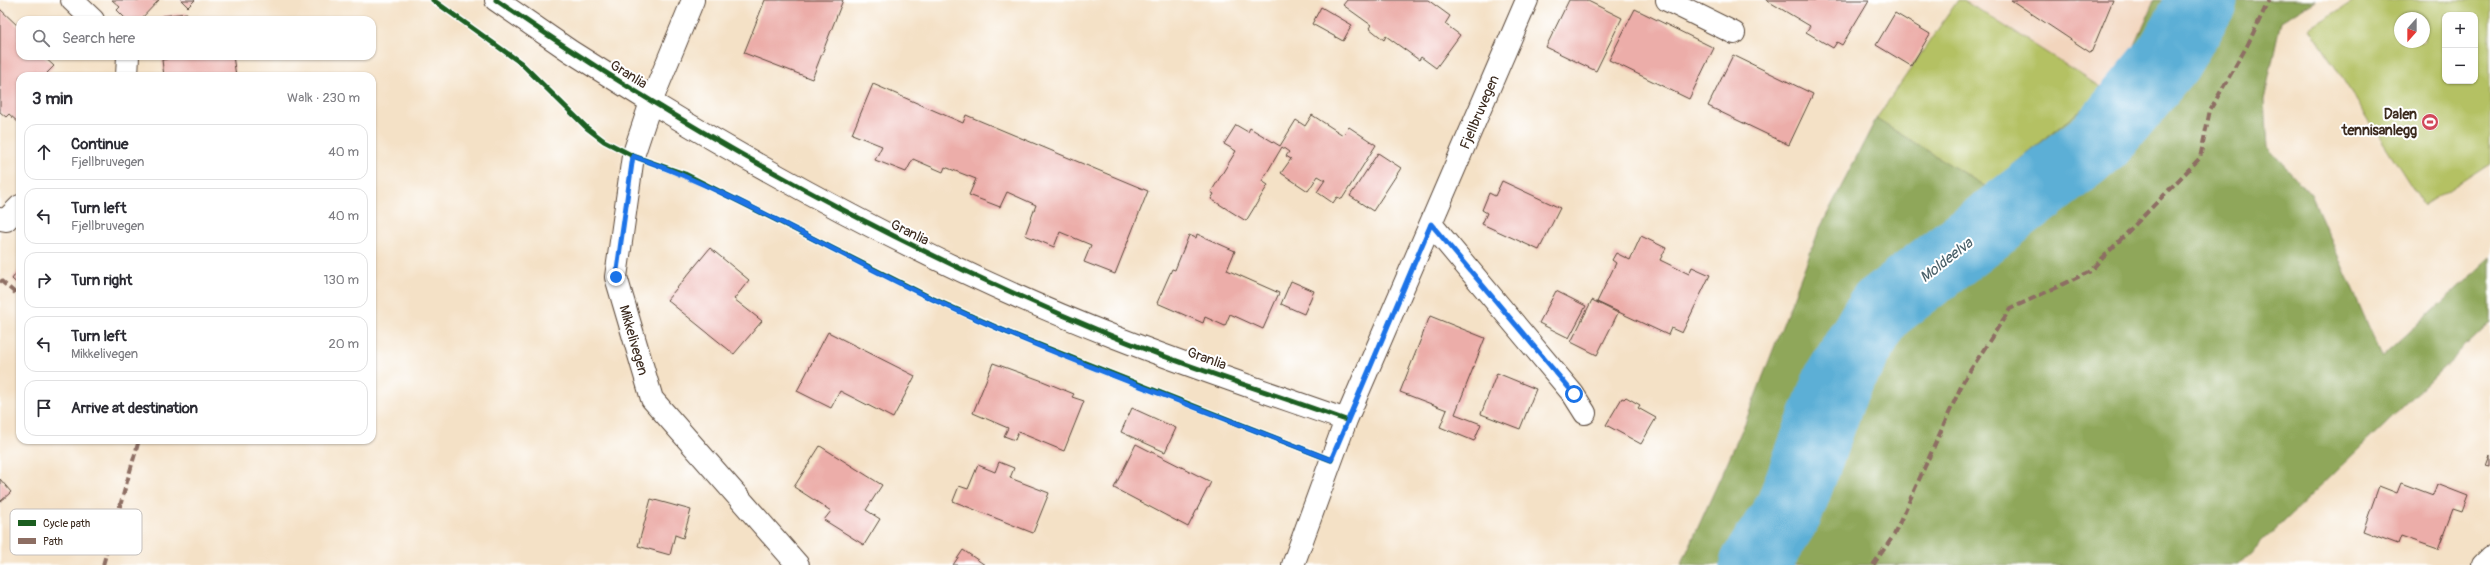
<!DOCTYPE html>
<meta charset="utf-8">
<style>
:root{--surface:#fff;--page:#f7f7f7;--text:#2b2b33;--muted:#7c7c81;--line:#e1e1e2}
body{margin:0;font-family:Pangolin,sans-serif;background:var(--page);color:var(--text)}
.controls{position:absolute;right:12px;top:12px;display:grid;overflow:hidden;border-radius:8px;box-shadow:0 1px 3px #0004}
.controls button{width:36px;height:36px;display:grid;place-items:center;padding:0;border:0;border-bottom:1px solid var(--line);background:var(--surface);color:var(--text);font:20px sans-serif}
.compass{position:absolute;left:2394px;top:12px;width:36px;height:36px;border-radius:50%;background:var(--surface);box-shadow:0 1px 3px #0004;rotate:201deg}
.stop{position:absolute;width:12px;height:12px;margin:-9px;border:3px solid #1a73e8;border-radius:50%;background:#fff}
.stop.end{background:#1a73e8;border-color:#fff;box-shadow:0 1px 4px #0008}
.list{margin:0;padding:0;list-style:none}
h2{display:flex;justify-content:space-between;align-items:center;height:52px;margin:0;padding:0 16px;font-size:17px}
h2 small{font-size:13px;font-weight:400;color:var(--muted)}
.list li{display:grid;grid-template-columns:26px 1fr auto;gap:12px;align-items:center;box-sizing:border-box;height:56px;margin:0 8px 8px;padding:0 8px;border:1px solid var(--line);border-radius:12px}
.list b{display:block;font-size:15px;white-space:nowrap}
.list p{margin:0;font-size:13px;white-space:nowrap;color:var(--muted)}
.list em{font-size:13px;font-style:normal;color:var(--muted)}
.icon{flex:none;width:22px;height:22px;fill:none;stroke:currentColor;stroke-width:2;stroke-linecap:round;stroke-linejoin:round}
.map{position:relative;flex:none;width:2490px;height:565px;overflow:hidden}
.search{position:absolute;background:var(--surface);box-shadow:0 1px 3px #0004;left:16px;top:16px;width:360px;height:44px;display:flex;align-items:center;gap:10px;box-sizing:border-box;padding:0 14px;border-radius:12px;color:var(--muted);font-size:15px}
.panel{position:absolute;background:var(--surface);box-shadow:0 1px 3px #0004;left:16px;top:72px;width:360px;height:372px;border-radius:12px}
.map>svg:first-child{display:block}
</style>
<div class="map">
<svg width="2490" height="565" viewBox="0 0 2490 565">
<rect width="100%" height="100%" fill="#fff"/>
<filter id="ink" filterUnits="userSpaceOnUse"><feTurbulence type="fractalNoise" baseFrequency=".025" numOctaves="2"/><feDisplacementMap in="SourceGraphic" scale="8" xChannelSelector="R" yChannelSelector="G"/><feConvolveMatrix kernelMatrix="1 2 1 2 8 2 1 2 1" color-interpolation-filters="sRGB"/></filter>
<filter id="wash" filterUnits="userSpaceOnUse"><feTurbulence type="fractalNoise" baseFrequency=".012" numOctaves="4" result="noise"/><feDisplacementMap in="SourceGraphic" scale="16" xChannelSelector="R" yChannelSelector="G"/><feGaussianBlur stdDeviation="0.9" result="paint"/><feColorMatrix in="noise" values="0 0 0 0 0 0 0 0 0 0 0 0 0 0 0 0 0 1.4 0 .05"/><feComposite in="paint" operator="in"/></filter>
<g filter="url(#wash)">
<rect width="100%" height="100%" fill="#f4e1c6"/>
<path fill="#f2d5bd" d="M1964 0H2155L2121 77 2105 90Z"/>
<path fill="#b4c164" stroke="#787641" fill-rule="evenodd" d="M1958 0H1964L2105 90 1986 187 1876 119Z
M2355 0H2490V163L2424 206 2310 28ZM2445 15H2475V81H2445ZM2400 18H2424V42H2400Z"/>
<path fill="#8fa75a" stroke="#65683c" d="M2155 0H2316L2281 21 2264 100 2267 147 2311 194 2382 357 2490 258V323L2238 565H1681L1745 423 1819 230 1876 119 1986 187 2121 77Z"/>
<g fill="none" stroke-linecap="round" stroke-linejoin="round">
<path stroke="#5bafd6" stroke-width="69" d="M1754 565 1789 510 1836 384 1880 310 2100 141 2168 59 2203 0"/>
</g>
<g id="blocks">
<path fill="#ecada9" d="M112 0H159L140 20H127L117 10 120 7Z
M181 0H195L188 7Z
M765 0H843L812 79 744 53Z
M1347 0H1428L1450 16 1445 24 1460 35 1436 68 1421 57 1419 60 1386 36 1384 40 1369 28 1371 25 1343 5Z
M1569 0H1586L1622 18 1596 71 1546 47Z
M1766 0H1869L1842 45 1837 42 1833 48 1806 32 1810 26Z
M2011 0H2113L2091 53Z
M1321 7 1352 25 1343 41 1312 24Z
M0 9 20 28V35L17 38 20 41V56H43L54 66 47 73 50 76H20V124L9 114 6 117 0 112Z
M1635 9 1714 48 1689 99 1609 60Z
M187 13 188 20H163L162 16Z
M1895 13 1930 34 1911 66 1876 45Z
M1733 55 1813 94 1789 145 1708 106Z
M167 56H233L236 76H164L162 60 167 59Z
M873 84 963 123 966 115 1148 191 1115 274 1084 262 1091 245 1060 232 1054 247 1025 235 1036 205 1007 192 1000 207 969 195 976 179 945 167 943 172 913 159 906 172 875 160 882 146 852 134Z
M1312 115 1343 135 1349 127 1376 145 1342 199 1337 197 1333 203 1317 192 1325 180 1318 176 1308 191 1281 173 1291 159 1286 156 1289 152 1282 147 1262 181 1268 185 1246 221 1211 199 1214 194 1211 192 1236 151 1224 144 1236 125 1248 132 1250 128 1280 146 1296 120 1305 126Z
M1378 153 1401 168 1373 211 1350 196Z
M1502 181 1560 208 1539 250 1482 224 1487 213 1482 210 1489 193 1495 196Z
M1197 234 1235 251 1227 270 1279 293 1263 329 1230 314 1225 326 1205 317 1203 323 1157 303 1172 269 1175 270 1189 235 1196 238Z
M1641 236 1666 248 1660 260 1689 274 1692 267 1710 275 1682 333 1671 328 1668 335 1597 302 1616 263 1612 260 1616 253 1630 260Z
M710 248 749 280 734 299 762 321 734 354 667 300Z
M20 268V286L12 279Z
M1291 281 1314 291 1304 314 1281 304Z
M1556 291 1586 306 1569 338 1539 323Z
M1592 300 1618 313 1597 355 1571 342Z
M1430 316 1485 338 1455 414 1481 424 1474 441 1440 427 1447 410 1400 392Z
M828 332 915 376 893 418 840 391 831 408 797 391Z
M993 363 1040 380 1074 394 1072 397 1084 401 1064 451 1018 432 1015 440 1004 436 1008 428 973 413Z
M1497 373 1536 389 1520 429 1481 414Z
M1626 397 1640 405 1638 408 1656 418 1641 444 1606 425 1622 398 1624 399Z
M1132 408 1176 428 1165 452 1121 432Z
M1136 444 1211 482 1188 527 1114 488Z
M820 446 882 485 866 510 880 519 864 545 824 520 831 511 794 487Z
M2490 455V467L2486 466Z
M999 462 1014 468 1010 478 1049 493 1033 533 953 501 959 486 968 489 978 465 995 472Z
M0 479 11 492 0 502Z
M2401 483 2433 495 2437 484 2468 496 2462 512 2453 509 2438 549 2401 536 2398 544 2363 531 2379 486 2397 493Z
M651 499 691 510 683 538 675 535 670 555 638 546Z
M963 550 985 565H953Z"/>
</g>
</g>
<g filter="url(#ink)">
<use href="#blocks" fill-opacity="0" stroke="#574537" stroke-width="1"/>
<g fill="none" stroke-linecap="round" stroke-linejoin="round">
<g stroke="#574537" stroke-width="24">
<path id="lane" d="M1667 0 1734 33"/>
</g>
<g stroke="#574537" stroke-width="24">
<path id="street" d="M72 0 93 20
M127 76 128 56
M0 219 6 220 20 206
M1431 224 1573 394 1585 413
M798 565 652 399 616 277 633 156 651 102C799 192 953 274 1115 337 1191 367 1269 393 1346 420
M1293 565 1346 420 1527 0
M2483 565 2490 558"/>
</g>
<g stroke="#574537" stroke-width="24">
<path id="secondary" d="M496 0 570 51 651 102 693 0"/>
</g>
<use href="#lane" stroke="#fff" stroke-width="22"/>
<use href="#street" stroke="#fff" stroke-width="22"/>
<use href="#secondary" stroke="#fff" stroke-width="22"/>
<path stroke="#8d6e63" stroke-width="4" stroke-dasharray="8 4" stroke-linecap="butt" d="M0 280 20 297
M103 565 139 440
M1873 565 1894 535 1964 380 2010 309 2089 272 2200 158 2210 110 2247 46 2269 0"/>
<g stroke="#fff" stroke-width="8">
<path id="cycleway" d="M433 0 521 63 587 128 604 141 633 156 685 174 929 297 1009 333 1331 460
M496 0C690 134 895 246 1112 336 1189 368 1269 392 1346 420"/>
</g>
<use href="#cycleway" stroke="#1b5e20" stroke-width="5"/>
</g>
</g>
<g fill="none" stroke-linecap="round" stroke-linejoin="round" filter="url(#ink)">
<path stroke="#1a73e8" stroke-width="5" d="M616 277 633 156C737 193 831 251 930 298 1061 359 1197 407 1331 460L1431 224 1574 394"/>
</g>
<defs>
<g id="stadium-disc" transform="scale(0.9)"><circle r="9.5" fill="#d1495b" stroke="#fff"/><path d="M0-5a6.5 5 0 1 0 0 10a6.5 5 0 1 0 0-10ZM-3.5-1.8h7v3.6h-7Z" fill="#fff"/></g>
</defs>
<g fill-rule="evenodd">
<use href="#stadium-disc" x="2430" y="122"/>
</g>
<g text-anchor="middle" stroke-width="4" stroke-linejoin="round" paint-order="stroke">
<g font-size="14" fill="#3b2a1e" stroke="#fff">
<text transform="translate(629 74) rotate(32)" y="5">Granlia</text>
<text transform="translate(1479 112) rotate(-67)" y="5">Fjellbruvegen</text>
<text transform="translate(910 232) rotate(26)" y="5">Granlia</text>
<text transform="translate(634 340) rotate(74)" y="5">Mikkelivegen</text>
<text transform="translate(1207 358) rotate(20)" y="5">Granlia</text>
</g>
<g font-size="14" font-weight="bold" fill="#3b2a1e" stroke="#fff" text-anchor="end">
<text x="2417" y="119">Dalen<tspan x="2417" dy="16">tennisanlegg</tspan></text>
</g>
<g font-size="15" font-style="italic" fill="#485f68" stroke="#fff">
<text transform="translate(1946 260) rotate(-38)" y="5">Moldeelva</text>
</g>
</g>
<rect x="10" y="509" width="132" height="46" rx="6" fill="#fff" stroke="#c4bfbc" stroke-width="1"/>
<rect x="18" y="520" width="18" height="6" fill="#1b5e20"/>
<rect x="18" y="538" width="18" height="6" fill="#8d6e63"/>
<g font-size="11" fill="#3b2a1e">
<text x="43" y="527">Cycle path</text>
<text x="43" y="545">Path</text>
</g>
</svg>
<div class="controls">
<button>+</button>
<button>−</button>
</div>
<svg class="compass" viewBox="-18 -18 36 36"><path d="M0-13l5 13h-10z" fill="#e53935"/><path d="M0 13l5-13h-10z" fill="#7c7c81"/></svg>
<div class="stop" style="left:1574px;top:394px"></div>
<div class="stop end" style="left:616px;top:277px"></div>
<div class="search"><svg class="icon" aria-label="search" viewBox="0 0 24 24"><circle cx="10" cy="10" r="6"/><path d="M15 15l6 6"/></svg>Search here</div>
<section class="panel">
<h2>3 min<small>Walk · 230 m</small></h2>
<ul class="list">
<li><svg class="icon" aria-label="ahead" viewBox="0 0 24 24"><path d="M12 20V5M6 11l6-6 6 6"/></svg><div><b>Continue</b><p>Fjellbruvegen</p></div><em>40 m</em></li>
<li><svg class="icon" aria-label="left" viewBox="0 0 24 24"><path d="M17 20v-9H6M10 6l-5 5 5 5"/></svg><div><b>Turn left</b><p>Fjellbruvegen</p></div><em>40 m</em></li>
<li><svg class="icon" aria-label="right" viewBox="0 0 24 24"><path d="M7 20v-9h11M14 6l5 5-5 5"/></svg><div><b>Turn right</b></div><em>130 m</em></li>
<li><svg class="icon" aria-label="left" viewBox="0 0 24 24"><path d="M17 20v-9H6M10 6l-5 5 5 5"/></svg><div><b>Turn left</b><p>Mikkelivegen</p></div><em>20 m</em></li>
<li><svg class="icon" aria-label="arrive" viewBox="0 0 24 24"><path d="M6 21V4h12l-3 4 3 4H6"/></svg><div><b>Arrive at destination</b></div></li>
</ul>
</section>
</div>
